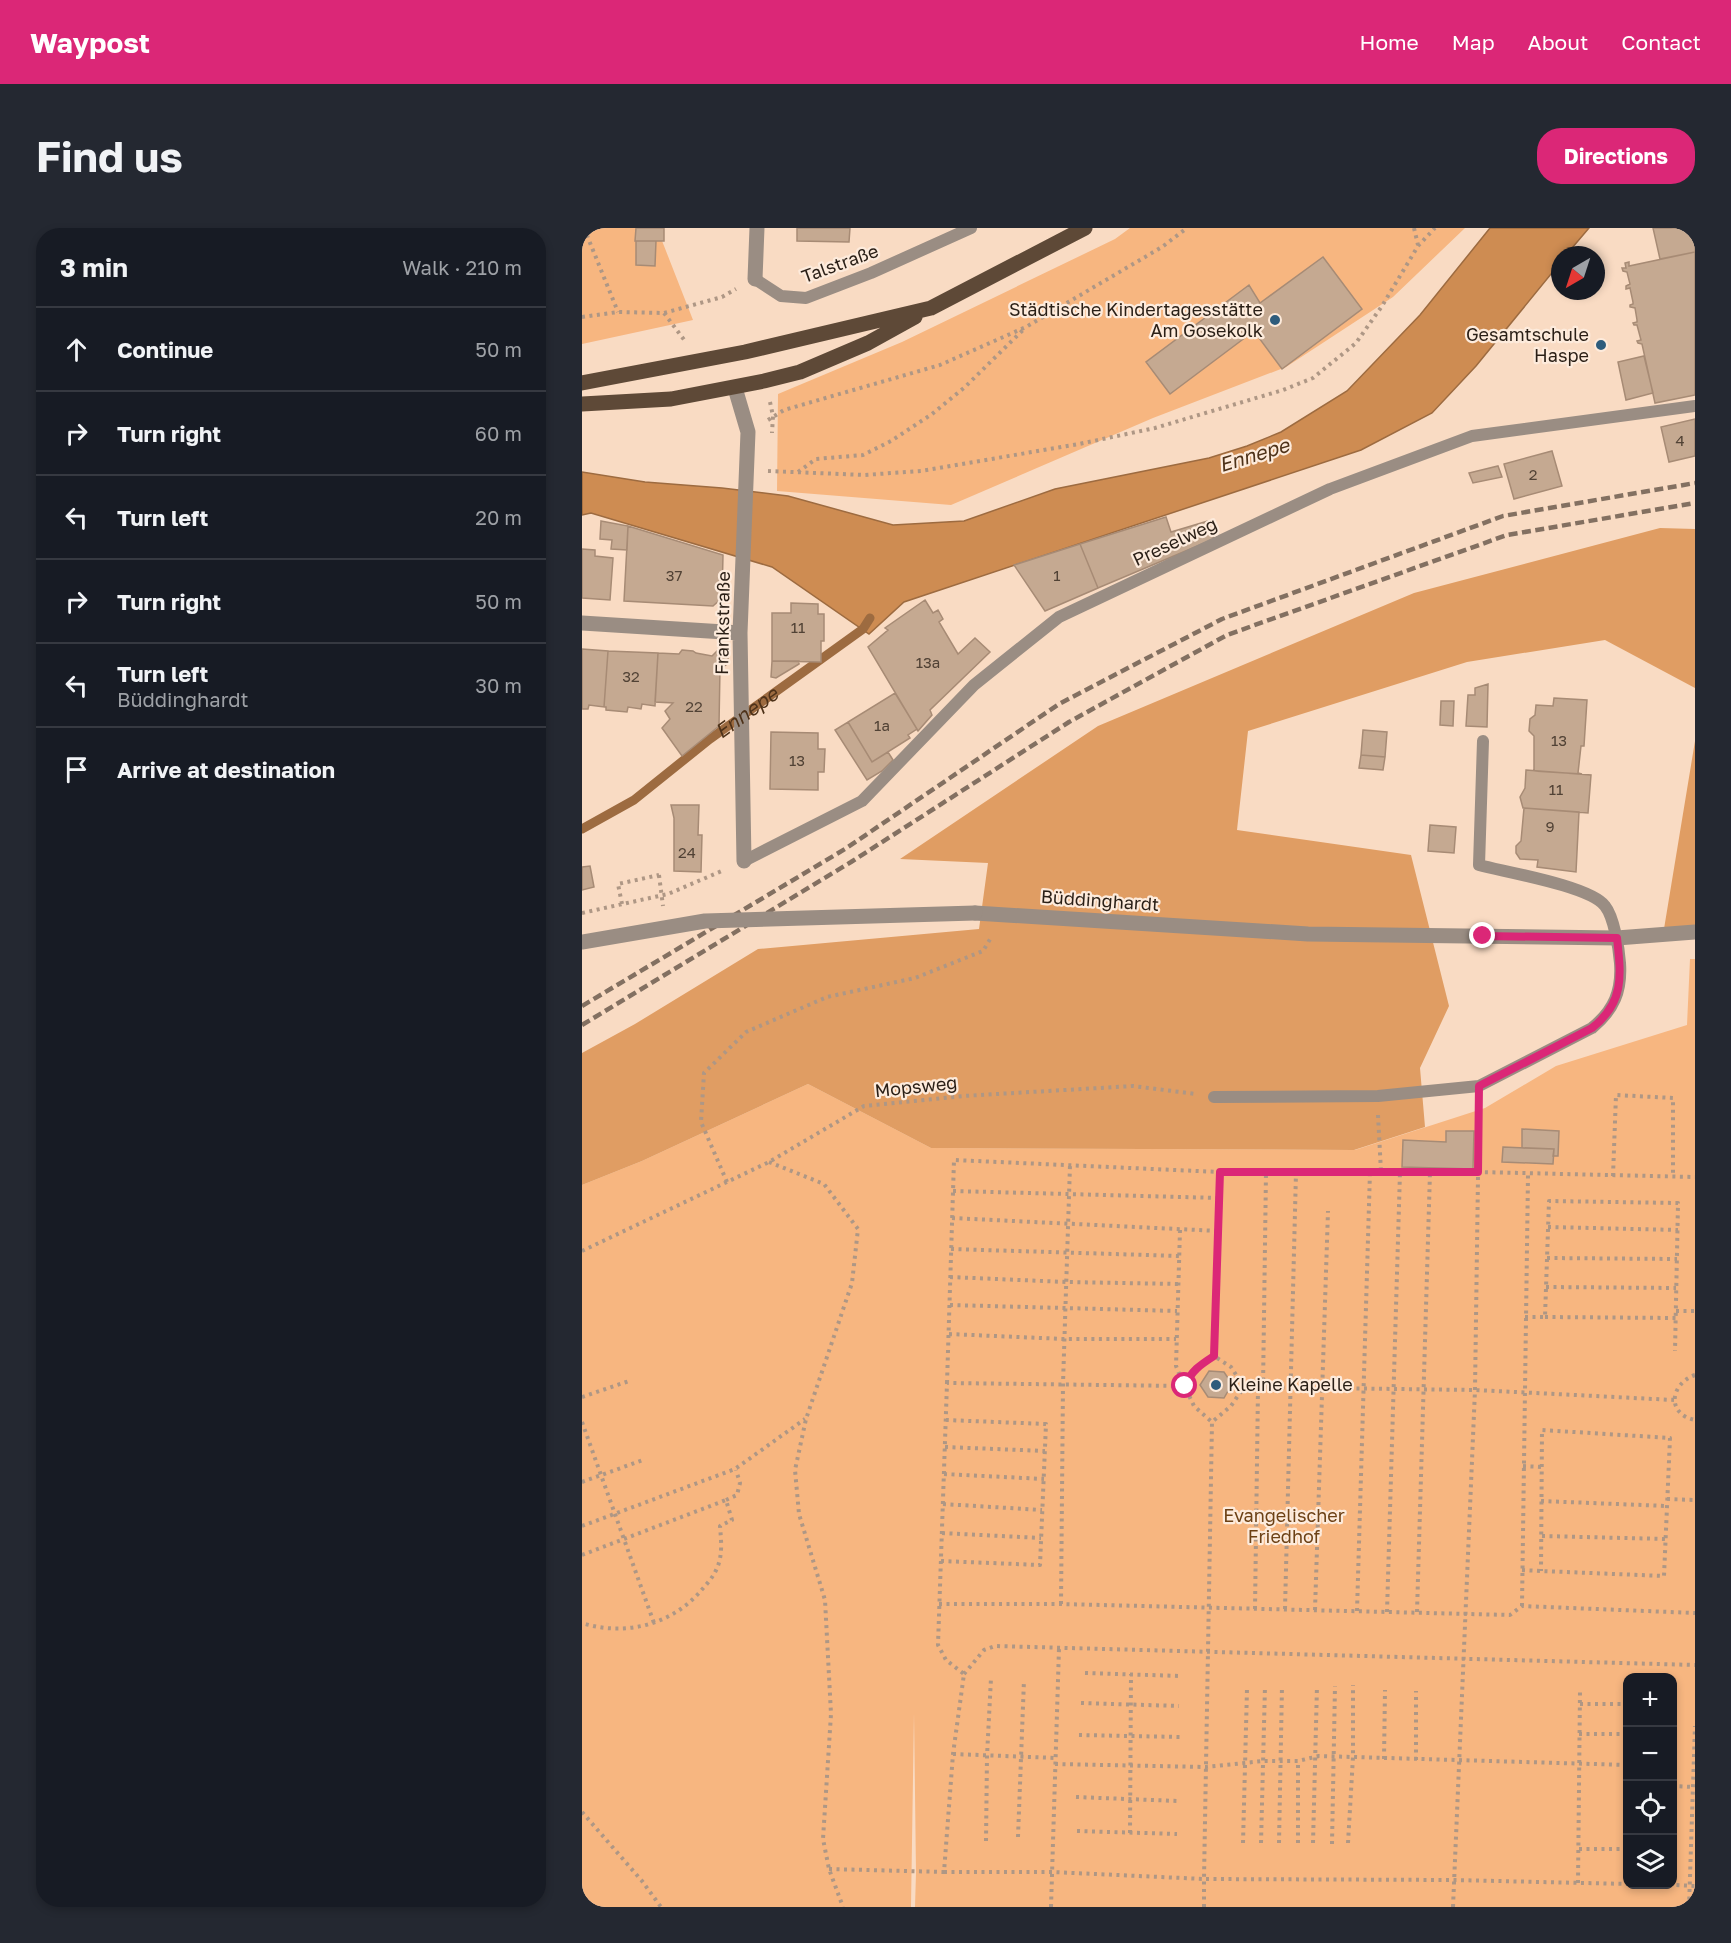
<!DOCTYPE html>
<meta charset="utf-8">
<style>
:root{--surface:#171b24;--page:#242831;--text:#f1f3f6;--muted:#9ea1a6;--line:#363941;--accent:#db2777}
body{margin:0;font-family:"Golos Text",sans-serif;background:var(--page);color:var(--text)}
.controls{position:absolute;right:18px;bottom:18px;display:grid;overflow:hidden;border-radius:12px;box-shadow:0 3px 9px #0003}
.controls button{width:54px;height:54px;display:grid;place-items:center;padding:0;border:0;border-bottom:2px solid var(--line);background:var(--surface);color:var(--text);font:30px sans-serif}
.compass{position:absolute;left:969px;top:18px;width:54px;height:54px;border-radius:50%;background:var(--surface);box-shadow:0 3px 9px #0003;rotate:219deg}
.stop{position:absolute;width:18px;height:18px;margin:-14px;border:4px solid #db2777;border-radius:50%;background:#fff}
.stop.end{background:#db2777;border-color:#fff;box-shadow:0 2px 6px #0008}
.list{margin:0;padding:0;list-style:none}
h2{display:flex;justify-content:space-between;align-items:center;height:78px;margin:0;padding:0 24px;font-size:26px}
h2 small{font-size:20px;font-weight:400;color:var(--muted)}
.list li{display:grid;grid-template-columns:39px 1fr auto;gap:18px;align-items:center;box-sizing:border-box;height:84px;padding:0 24px;border-top:2px solid var(--line)}
.list b{display:block;font-size:22px;white-space:nowrap}
.list p{margin:0;font-size:20px;white-space:nowrap;color:var(--muted)}
.list em{font-size:20px;font-style:normal;color:var(--muted)}
.icon{flex:none;width:33px;height:33px;fill:none;stroke:currentColor;stroke-width:2;stroke-linecap:round;stroke-linejoin:round}
.map{position:relative;flex:none;width:1113px;height:1679px;overflow:hidden;border-radius:24px}
header{display:flex;align-items:center;gap:36px;box-sizing:border-box;height:84px;padding:0 30px;background:var(--accent);color:#fff}
header strong{font-size:28px}
nav{display:flex;gap:33px;margin-inline-start:auto;font-size:21px}
.intro{display:flex;align-items:center;justify-content:space-between;box-sizing:border-box;height:144px;padding:0 36px}
h1{margin:0;font-size:42px}
.button{padding:15px 27px;border-radius:24px;background:var(--accent);color:#fff;font-size:21px;font-weight:700}
main{display:flex;gap:36px;padding:0 36px}
aside{flex:1;background:var(--surface);border-radius:24px;box-shadow:0 3px 9px #0003}
.map>svg:first-child{display:block}
</style>
<header>
<strong>Waypost</strong>
<nav><a>Home</a><a>Map</a><a>About</a><a>Contact</a></nav>
</header>
<div class="intro"><h1>Find us</h1><a class="button">Directions</a></div>
<main>
<aside>
<h2>3 min<small>Walk · 210 m</small></h2>
<ul class="list">
<li><svg class="icon" aria-label="ahead" viewBox="0 0 24 24"><path d="M12 20V5M6 11l6-6 6 6"/></svg><div><b>Continue</b></div><em>50 m</em></li>
<li><svg class="icon" aria-label="right" viewBox="0 0 24 24"><path d="M7 20v-9h11M14 6l5 5-5 5"/></svg><div><b>Turn right</b></div><em>60 m</em></li>
<li><svg class="icon" aria-label="left" viewBox="0 0 24 24"><path d="M17 20v-9H6M10 6l-5 5 5 5"/></svg><div><b>Turn left</b></div><em>20 m</em></li>
<li><svg class="icon" aria-label="right" viewBox="0 0 24 24"><path d="M7 20v-9h11M14 6l5 5-5 5"/></svg><div><b>Turn right</b></div><em>50 m</em></li>
<li><svg class="icon" aria-label="left" viewBox="0 0 24 24"><path d="M17 20v-9H6M10 6l-5 5 5 5"/></svg><div><b>Turn left</b><p>Büddinghardt</p></div><em>30 m</em></li>
<li><svg class="icon" aria-label="arrive" viewBox="0 0 24 24"><path d="M6 21V4h12l-3 4 3 4H6"/></svg><div><b>Arrive at destination</b></div></li>
</ul>
</aside>
<div class="map">
<svg width="1113" height="1679" viewBox="0 0 1113 1679">
<rect width="100%" height="100%" fill="#f9dbc3"/>
<path fill="#f7b680" fill-rule="evenodd" d="M0 0H75L111 92 0 116Z
M548 0H883L811 69 704 139 571 190 369 277 195 263 196 166 320 114 533 11Z
M1108 731H1113V1679H333L334 1645 332 1485 329 1679H0V957L60 933 226 856 349 920 773 922 903 880 974 838 1105 797ZM1046 1450H1090V1656H1046Z"/>
<path fill="#e09d63" d="M1078 300 1113 301V460L1023 412 885 434 666 503 655 602 829 627 867 778 838 840 843 899 772 922 349 920 226 856 60 933 0 957V825L53 796 176 721 397 701 406 635 318 631 516 498 832 365Z
M1113 513V704L1081 707Z"/>
<path fill="#ce8c52" stroke="#9d6b40" stroke-width="1.5" d="M908 0H1007L984 27H978V35L894 138 850 185 779 222 322 374 287 406 190 339 9 285 0 287V244L63 254 140 260 206 268 311 297 382 293 473 261 627 230 665 218 699 204 765 163 838 87Z"/>
<g fill="none" stroke-linecap="round" stroke-linejoin="round">
<path stroke="#9d6b40" stroke-width="9" id="s1" d="M0 601 52 572 128 511 281 401 288 390"/>
</g>
<path fill="#c5a991" stroke="#a78b75" stroke-width="1.5" d="M54 0H82V13H53Z
M215 0H268L267 14 215 13Z
M1071 0H1113V24L1078 31Z
M54 13H74L73 38 54 37Z
M1113 24V167L1073 175 1060 116 1056 115 1055 113 1059 112 1055 97H1052L1051 95 1055 94V92L1053 80 1048 79V77L1051 76V74L1048 60 1044 61V58L1048 56 1045 44 1041 43 1040 40H1044L1043 35 1047 34V38Z
M741 29 780 81 700 141 672 103 588 166 564 134 667 57 678 75Z
M1062 128 1071 165 1044 172 1036 134Z
M1113 191V228L1087 234 1079 199Z
M970 223 980 258 932 271 922 236Z
M916 238 920 249 891 255 887 245Z
M584 289 589 304 626 293 632 311 516 360 498 316Z
M19 293 46 298 45 322 29 321 30 312 18 311Z
M46 298 141 327 140 370 131 378 42 373Z
M498 316 516 360 463 383 432 337Z
M0 321 13 322V328L31 330 28 372 0 370Z
M343 372 351 385 356 382 361 391 357 394 376 426 393 410 408 424 348 482 350 487 336 503 286 419 306 402 303 400Z
M209 375 236 376V386H242V413H239V434L190 433V385H209Z
M0 421 26 423 22 479 7 477 6 481H0Z
M100 422 111 423 114 425 130 428 135 423H138L144 426 146 430 144 437 138 440 137 498 100 528 80 500 88 491 83 483 91 475 73 474 76 425 97 426Z
M26 423 76 425 73 478 60 476 59 481 46 479 45 484 24 482V479H22Z
M190 433H217V436L194 450 189 449Z
M906 456 905 499 884 498 886 467H893V460Z
M313 465 335 501 326 507 328 510 290 534 266 494Z
M972 470 1005 472 1002 518H999L996 545 1000 546 952 543V508L947 503 948 491 953 487 954 477 971 478Z
M859 473H872L871 498 858 497Z
M266 494 290 534 306 524 311 532 300 543 285 552 253 502Z
M781 502 805 504 803 529 779 527Z
M189 504 236 505V521H243L242 544H236V562L188 561Z
M779 527 803 529 801 542 777 540Z
M944 542 1009 547 1006 585 941 580 938 569 943 560Z
M89 577H117L116 607H120L119 644 92 643V590Z
M942 580 997 584 994 644 955 639 956 632 938 631 934 625V618L939 613Z
M848 597 874 599 872 625 846 623Z
M8 638 12 659 0 662V639Z
M940 901 977 903 976 928H971L972 921 940 920Z
M864 903H892L891 941 820 939 821 912 864 914Z
M921 919 972 921 971 936 920 934Z
M627 1143 642 1144 650 1156 642 1170 626 1169 618 1157Z"/>
<g fill="none" stroke-linecap="round" stroke-linejoin="round">
<path stroke="#ae9785" stroke-width="4" stroke-dasharray="3 4.5" stroke-linecap="butt" d="M2 0 36 84
M832 0 836 17
M82 85 103 113
M0 89 36 84 82 85 140 69 154 61
M188 174 191 188 190 205
M186 192 202 182 358 137 444 99 580 19 605 0
M186 243 282 247 339 243 497 216 573 200 701 162 731 150 774 115 800 78 836 18 853 0
M216 244 234 231 281 227 309 213 350 186 383 159 441 102
M40 676 36 656 77 647
M0 685 86 666 142 642
M796 887 799 944
M187 934 242 956 276 1001 270 1055 224 1191 213 1242 217 1286 243 1372 249 1486 241 1611 247 1641 261 1679
M1031 948 1034 867 1091 870V949
M145 954 119 894 122 845 164 804 245 769 333 750 401 723 410 708
M371 963 637 970
M370 990 636 1003
M966 999 1096 1002
M598 1002 594 1138 602 1158
M369 1021 597 1028
M0 1023 187 934 282 878 381 868 551 858 614 866
M965 1030 1095 1031
M368 1049 484 1054 596 1056
M964 1059 1094 1060
M368 1077 595 1083
M1094 1083H1113
M943 1089H963L967 973 1096 975 1093 1123
M963 1089 1094 1090
M367 1106 482 1111H594
M632 1128 637 944H896L1113 949
M1113 1147C1088 1156 1084 1186 1113 1192
M365 1155 372 932 637 944
M662 1159 893 1162 1092 1172
M681 1160 684 944
M0 1169 47 1153
M0 1194 72 1395
M363 1219 463 1223
M941 1238 960 1239
M362 1246 462 1251
M0 1254 61 1232
M1085 1271 1113 1272
M144 1272 155 1267 158 1255 154 1242
M959 1273 1085 1278
M361 1276 460 1282
M0 1298 153 1241 223 1191
M360 1305 459 1310
M960 1308 1084 1311
M0 1327 144 1272 150 1292 138 1298C139 1311 141 1327 135 1340 131 1350 123 1358 116 1366 86 1398 41 1408 0 1395
M359 1333 458 1337 464 1196 364 1192
M940 1342 959 1343 1082 1348 1088 1210 960 1202 959 1343
M357 1376H479L928 1387 940 1378 1113 1385
M479 1376 481 1156 488 937
M940 1378 946 947
M673 1381 676 1160
M703 1381 714 944
M733 1382 746 983
M775 1383 788 943
M805 1384 818 944
M835 1384 848 944
M503 1445 599 1448
M382 1446 402 1422 413 1418 1113 1437
M499 1475 597 1478
M998 1476H1046
M997 1506H1046
M497 1507 599 1509
M371 1526 474 1530
M802 1531 803 1462
M834 1532V1463
M473 1536 624 1539 681 1533H716L737 1528 1046 1537
M1090 1558 1111 1559
M494 1569 596 1573
M0 1584 60 1653 79 1679
M495 1603 595 1606
M548 1605 549 1446
M436 1609 442 1452
M404 1613 405 1528 409 1450
M661 1615 665 1461
M679 1615 683 1458
M697 1615 700 1458
M716 1615V1533
M731 1615 735 1458
M766 1615 771 1529V1457
M750 1616 753 1458
M997 1621H1046
M247 1641 362 1644 371 1526 382 1446 364 1432 356 1417 365 1155 603 1158
M362 1644H470L622 1651 630 1194 649 1178 662 1159 649 1139 632 1128C618 1137 609 1144 603 1159L612 1178 630 1194
M996 1655 998 1463
M1072 1656 1113 1658
M469 1679 477 1420
M622 1679V1651L871 1652 1046 1656
M871 1679 893 1162 897 877
M1107 1679 1113 1498"/>
<path stroke="#9a8d83" stroke-width="12" d="M173 51 199 68 224 70 289 45 389 0
M162 633 280 573 392 457 477 389 748 261 890 208 1113 178
M632 869 796 868 897 858 1010 800C1032 782 1040 763 1038 735 1037 721 1032 689 1023 678 1008 658 923 644 897 637L901 513"/>
<path stroke="#9a8d83" stroke-width="15" d="M173 51 175 0
M153 160 166 204 158 405 162 633
M0 395 158 405
M393 685 726 706 1035 710 1113 704"/>
<path stroke="#5e4937" stroke-width="15" d="M0 155 163 124 349 80 503 0
M0 176 89 171 182 153 218 144 286 115 333 89"/>
<path stroke="#837061" stroke-width="4.5" stroke-dasharray="9 4.5" stroke-linecap="butt" d="M0 778 263 621 477 476 640 391 921 288 1113 255
M0 797 269 634 487 494 645 407 925 307 1113 275"/>
<path stroke="#ae9785" stroke-width="4" stroke-dasharray="3 4.5" stroke-linecap="butt" d="M77 647 81 678"/>
<path stroke="#9a8d83" stroke-width="15" d="M0 714 123 693 393 685"/>
</g>
<g fill="none" stroke-linecap="round" stroke-linejoin="round">
<path stroke="#db2777" stroke-width="8" d="M603 1158C609 1143 618 1137 632 1128L638 944H896L897 858 1010 800C1043 774 1039 747 1035 710L901 708"/>
</g>
<g fill="#2e5c7c" stroke="#fdebdc" stroke-width="2">
<circle cx="693" cy="92" r="6"/>
<circle cx="1019" cy="117" r="6"/>
<circle cx="634" cy="1157" r="6"/>
</g>
<g text-anchor="middle" stroke-width="4.5" stroke-linejoin="round" paint-order="stroke">
<g font-size="15" fill="#514235">
<text x="1098" y="218">4</text>
<text x="951" y="252">2</text>
<text x="92" y="353">37</text>
<text x="475" y="353">1</text>
<text x="216" y="405">11</text>
<text x="346" y="440">13a</text>
<text x="49" y="454">32</text>
<text x="112" y="484">22</text>
<text x="300" y="503">1a</text>
<text x="977" y="518">13</text>
<text x="215" y="538">13</text>
<text x="974" y="567">11</text>
<text x="968" y="604">9</text>
<text x="105" y="630">24</text>
</g>
<g font-size="18" fill="#2a1f16" stroke="#fdebdc">
<text transform="translate(258 36) rotate(-20)" y="6">Talstraße</text>
<text transform="translate(593 314) rotate(-25)" y="6">Preselweg</text>
<text transform="translate(141 395) rotate(-89)" y="6">Frankstraße</text>
<text transform="translate(518 673) rotate(4)" y="6">Büddinghardt</text>
<text transform="translate(334 859) rotate(-6)" y="6">Mopsweg</text>
</g>
<g font-size="18" fill="#2a1f16" stroke="#fdebdc" text-anchor="end">
<text x="681" y="88">Städtische Kindertagesstätte<tspan x="681" dy="21">Am Gosekolk</tspan></text>
<text x="1007" y="113">Gesamtschule<tspan x="1007" dy="21">Haspe</tspan></text>
<text x="646" y="1163" text-anchor="start">Kleine Kapelle</text>
</g>
<g font-size="18" fill="#6d4115" stroke="#fdebdc">
<text x="702" y="1294">Evangelischer<tspan x="702" dy="21">Friedhof</tspan></text>
</g>
<g font-size="20" font-style="italic" fill="#4e3219" stroke="#fdebdc">
<text transform="translate(672 227) rotate(-17)" y="7">Ennepe</text>
<text dy="7" stroke="none"><textPath href="#s1" startOffset="202">Ennepe</textPath></text>
</g>
</g>
</svg>
<div class="controls">
<button>+</button>
<button>−</button>
<button><svg class="icon" aria-label="locate" viewBox="0 0 24 24"><circle cx="12" cy="12" r="6"/><path d="M12 2v4M12 18v4M2 12h4M18 12h4"/></svg></button>
<button><svg class="icon" aria-label="layers" viewBox="0 0 24 24"><path d="M12 4l9 5-9 5-9-5zM3 14l9 5 9-5"/></svg></button>
</div>
<svg class="compass" viewBox="-18 -18 36 36"><path d="M0-13l5 13h-10z" fill="#e53935"/><path d="M0 13l5-13h-10z" fill="#9ea1a6"/></svg>
<div class="stop" style="left:603px;top:1158px"></div>
<div class="stop end" style="left:901px;top:708px"></div>
</div>
</main>
